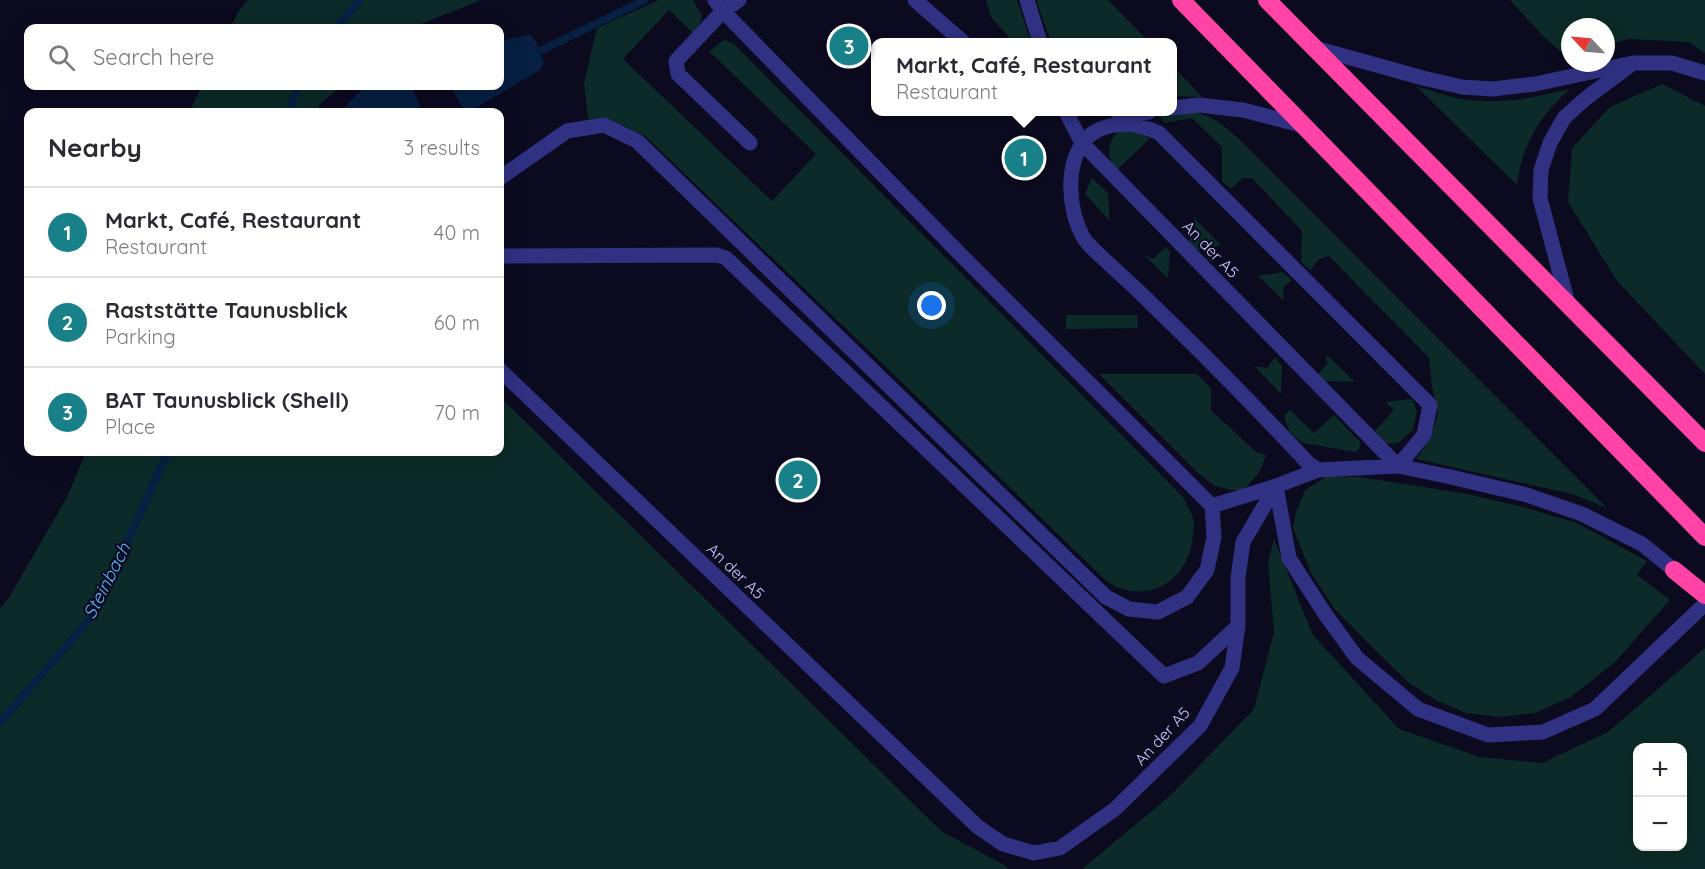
<!DOCTYPE html>
<meta charset="utf-8">
<style>
:root{--surface:#fff;--page:#f7f7f7;--text:#2b2b33;--muted:#7c7c81;--line:#e1e1e2;--accent:#188089}
body{margin:0;font-family:Quicksand,sans-serif;background:var(--page);color:var(--text)}
.controls{position:absolute;right:18px;bottom:18px;display:grid;overflow:hidden;border-radius:12px;box-shadow:0 6px 24px #0002}
.controls button{width:54px;height:54px;display:grid;place-items:center;padding:0;border:0;border-bottom:2px solid var(--line);background:var(--surface);color:var(--text);font:30px sans-serif}
.compass{position:absolute;left:1561px;top:18px;width:54px;height:54px;border-radius:50%;background:var(--surface);box-shadow:0 6px 24px #0002;rotate:296deg}
.you{position:absolute;left:932px;top:306px;width:21px;height:21px;margin:-15px;border:4px solid #fff;border-radius:50%;background:#1a73e8;box-shadow:0 0 0 9px #1a73e833}
.badge{display:grid;place-items:center;width:39px;height:39px;border-radius:50%;background:var(--accent);color:#fff;font-size:20px;font-weight:700}
.pin{position:absolute;translate:-50% -50%;border:3px solid #fff;box-shadow:0 2px 6px #0006}
.popup{position:absolute;left:871px;top:38px;width:306px;height:78px;box-sizing:border-box;display:grid;place-content:center;border-radius:12px;background:var(--surface);filter:drop-shadow(0 2px 4px #0005);font-size:20px;white-space:nowrap;color:var(--muted)}
.popup b{font-size:22px;color:var(--text)}
.popup::after{content:'';position:absolute;left:50%;top:100%;margin-left:-12px;border:12px solid transparent;border-top-color:var(--surface)}
.list{margin:0;padding:0;list-style:none}
h2{display:flex;justify-content:space-between;align-items:center;height:78px;margin:0;padding:0 24px;font-size:26px}
h2 small{font-size:20px;font-weight:400;color:var(--muted)}
.list li{display:grid;grid-template-columns:39px 1fr auto;gap:18px;align-items:center;box-sizing:border-box;height:90px;padding:0 24px;border-top:2px solid var(--line)}
.list b{display:block;font-size:22px;white-space:nowrap}
.list p{margin:0;font-size:20px;white-space:nowrap;color:var(--muted)}
.list em{font-size:20px;font-style:normal;color:var(--muted)}
.icon{flex:none;width:33px;height:33px;fill:none;stroke:currentColor;stroke-width:2;stroke-linecap:round;stroke-linejoin:round}
.map{position:relative;flex:none;width:1705px;height:869px;overflow:hidden}
.search{position:absolute;background:var(--surface);box-shadow:0 6px 24px #0002;left:24px;top:24px;width:480px;height:66px;display:flex;align-items:center;gap:15px;box-sizing:border-box;padding:0 21px;border-radius:12px;color:var(--muted);font-size:22px}
.panel{position:absolute;background:var(--surface);box-shadow:0 6px 24px #0002;left:24px;top:108px;width:480px;height:348px;border-radius:12px}
.map>svg:first-child{display:block}
</style>
<div class="map">
<svg width="1705" height="869" viewBox="0 0 1705 869">
<rect width="100%" height="100%" fill="#0c0a1f"/>
<path fill="#0c2a27" fill-rule="evenodd" d="M248 0H481L411 28H230L238 12Z
M659 0H693L702 16 700 23 693 33 669 10 623 59 772 201 816 154 709 51 724 40 733 43 1183 497C1186 504 1191 511 1193 518 1195 528 1193 537 1191 547 1183 580 1153 600 1119 588 1114 586 1108 582 1103 578L885 366 645 136 616 122 588 119 584 83 597 28Z
M986 0H1017L1031 42H1008V36L991 17Z
M1036 0H1108L1149 42H1051Z
M1510 0H1705V53L1688 42 1630 39 1606 45V27H1570V55L1566 56 1543 36Z
M1173 66 1202 97 1173 96Z
M1662 84 1705 106V374L1617 281 1568 202 1572 148 1610 107Z
M202 86H342L322 102 314 112H189Z
M1416 86C1431 90 1446 96 1461 99 1498 105 1533 98 1569 89 1560 99 1550 108 1543 118 1528 138 1520 161 1517 185Z
M1189 111C1214 115 1223 125 1241 141L1607 508 1572 494 1416 459 1431 438 1438 413 1432 386 1429 358 1329 256 1319 259 1310 270 1301 262 1302 231 1252 178H1243L1231 189 1222 182V147L1192 118 1165 123 1157 114Z
M1135 130 1150 138 1115 172C1108 155 1106 147 1117 131Z
M1092 178 1108 193 1110 221 1085 194Z
M1194 218 1221 245 1195 251 1187 245 1195 229Z
M1166 247 1170 252 1168 278 1144 255 1153 259Z
M1282 272 1292 280 1283 288 1284 301 1258 276Z
M1066 315H1137L1138 328 1066 329Z
M1326 354 1355 382 1323 381 1318 374 1327 364Z
M1275 357 1282 366 1281 394 1254 366 1267 368Z
M1099 374H1197L1211 388V410L1256 452 1266 455 1260 471 1244 490H1231L1215 486 1197 472Z
M500 397 941 831 1006 866 1008 869H0V608L10 596 67 497 86 452H500Z
M1412 399 1417 411 1413 430 1398 443 1387 444 1375 431 1394 410 1385 402Z
M1290 410 1314 433 1334 415 1361 443 1359 449 1355 452 1303 443 1290 433 1284 416Z
M1327 476 1359 477 1462 493 1523 507 1577 523 1647 561 1637 575 1670 600 1615 662 1571 697 1535 713 1498 717 1466 713 1436 700 1410 684 1370 645 1334 608 1311 573 1293 528 1296 512 1305 490Z
M1274 539 1313 635 1399 729 1480 757 1542 763 1608 732 1705 648V869H1082L1171 795 1254 709 1274 632 1268 562ZM1638 748H1682V846H1638Z"/>
<path fill="#061f42" d="M530 34 536 42 544 63 540 70 469 112 462 107 450 86H500V41Z
M365 86H411L422 112H343L346 106Z"/>
<g fill="none" stroke-linecap="round" stroke-linejoin="round">
<path stroke="#061f42" stroke-width="8" d="M336 28 360 0
M540 51 645 0
M289 112 298 86
M0 723 95 613 168 452"/>
<path stroke="#303183" stroke-width="15" d="M739 0 723 11 676 61 678 74 750 143
M915 0 963 42
M1027 0 1040 42
M1315 48 1423 78 1462 87 1493 89 1535 84 1633 63H1672L1705 73
M1172 108 1199 105 1243 110 1305 126
M1066 112 1082 143 1398 466
M1118 121 1131 115 1149 112
M500 178 567 131 604 125 637 141 1106 597 1129 609 1158 612 1187 597 1207 570 1214 537 1212 506 961 255 723 11 715 0
M500 256 717 255 726 258 1164 676 1198 663 1238 626
M1568 304 1540 198 1541 170 1550 143 1564 118 1585 99 1628 67
M500 370 978 827 1003 844 1034 853 1060 848 1115 809 1200 726 1232 668 1238 626V578L1243 542 1276 486 1318 470 1398 466 1451 477 1527 495 1582 514 1642 544 1674 570
M1318 470 1308 463C1261 413 1214 364 1164 316 1146 298 1127 280 1108 263 1101 256 1091 248 1085 240 1066 211 1062 148 1098 130 1119 120 1139 124 1159 133L1430 405 1424 435 1398 466
M1212 506 1276 486 1289 558 1325 614 1357 658 1418 709 1488 735 1543 732 1595 709 1705 604"/>
<path stroke="#ff43a7" stroke-width="18" d="M1181 0 1705 537
M1267 0 1705 443
M1674 570 1705 595"/>
</g>
<g text-anchor="middle" stroke-width="4.5" stroke-linejoin="round" paint-order="stroke">
<g font-size="16" fill="#cbc8ff" stroke="#0c0a1f">
<text transform="translate(1211 249) rotate(46)" y="6">An der A5</text>
<text transform="translate(736 571) rotate(44)" y="6">An der A5</text>
<text transform="translate(1162 736) rotate(-47)" y="6">An der A5</text>
</g>
<g font-size="18" font-style="italic" fill="#56baff" stroke="#0c0a1f">
<text transform="translate(107 581) rotate(-63)" y="6">Steinbach</text>
</g>
</g>
</svg>
<div class="controls">
<button>+</button>
<button>−</button>
</div>
<svg class="compass" viewBox="-18 -18 36 36"><path d="M0-13l5 13h-10z" fill="#e53935"/><path d="M0 13l5-13h-10z" fill="#7c7c81"/></svg>
<div class="you"></div>
<div class="pin badge" style="left:1024px;top:158px">1</div>
<div class="popup"><b>Markt, Café, Restaurant</b>Restaurant</div>
<div class="pin badge" style="left:798px;top:480px">2</div>
<div class="pin badge" style="left:849px;top:46px">3</div>
<div class="search"><svg class="icon" aria-label="search" viewBox="0 0 24 24"><circle cx="10" cy="10" r="6"/><path d="M15 15l6 6"/></svg>Search here</div>
<section class="panel">
<h2>Nearby<small>3 results</small></h2>
<ul class="list">
<li><span class="badge">1</span><div><b>Markt, Café, Restaurant</b><p>Restaurant</p></div><em>40 m</em></li>
<li><span class="badge">2</span><div><b>Raststätte Taunusblick</b><p>Parking</p></div><em>60 m</em></li>
<li><span class="badge">3</span><div><b>BAT Taunusblick (Shell)</b><p>Place</p></div><em>70 m</em></li>
</ul>
</section>
</div>
